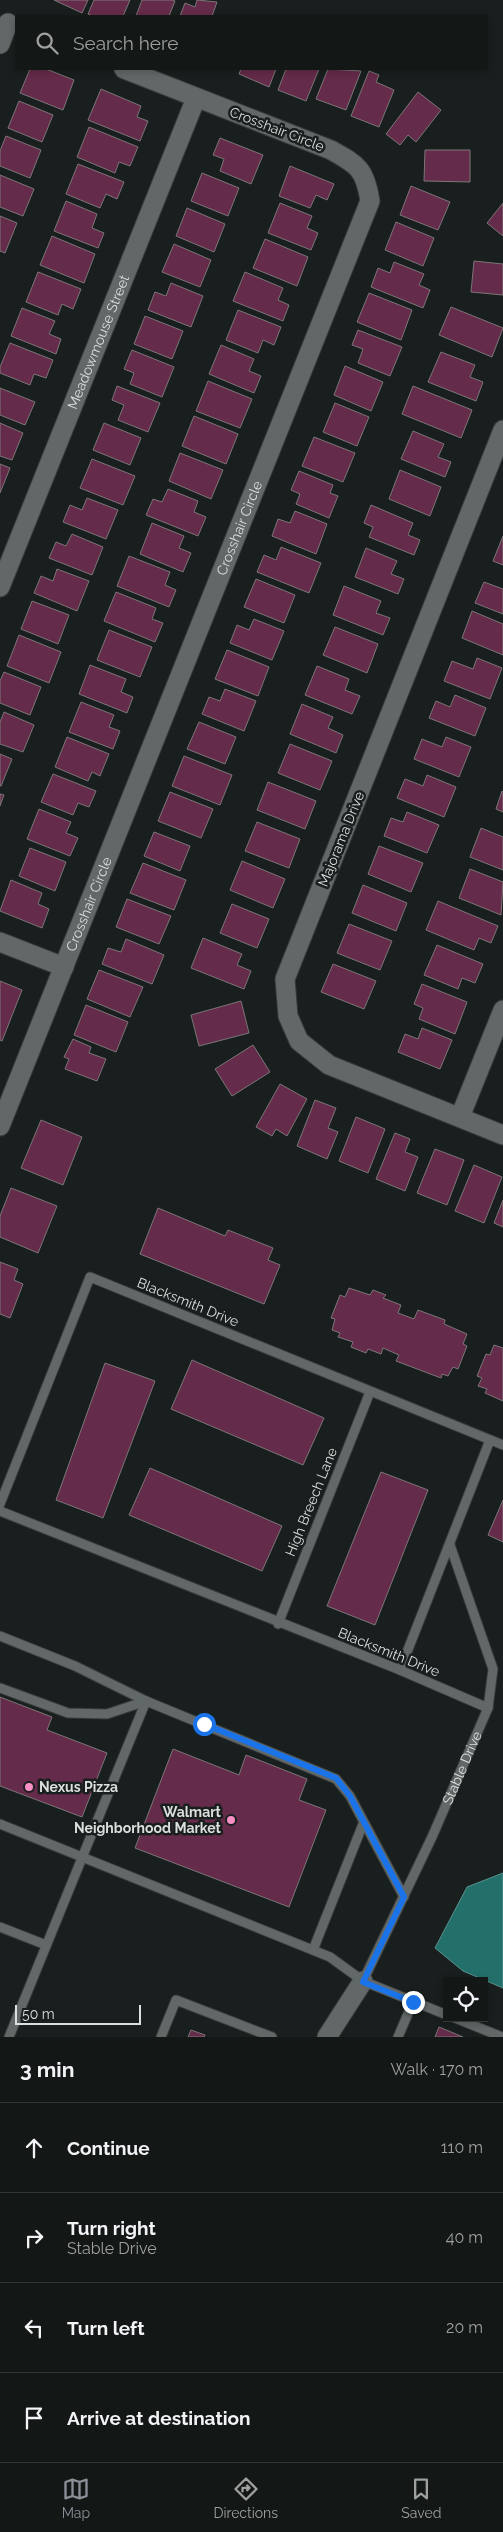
<!DOCTYPE html>
<meta charset="utf-8">
<style>
:root{--surface:#131716;--page:#202423;--text:#f1f3f6;--muted:#9d9fa1;--line:#323635;--accent:#8c9099}
body{margin:0;font-family:Raleway,sans-serif;background:var(--page);color:var(--text)}
.controls{position:absolute;right:15px;bottom:15px;display:grid;overflow:hidden;border-radius:0px;box-shadow:0 2px 8px #0003}
.controls button{width:45px;height:45px;display:grid;place-items:center;padding:0;border:0;border-bottom:1px solid var(--line);background:var(--surface);color:var(--text);font:25px sans-serif}
.scale{position:absolute;left:15px;bottom:12px;width:126px;box-sizing:border-box;padding-left:5px;border:2px solid #dbdfde;border-top:0;font-size:14px;line-height:18px;white-space:nowrap;color:#dbdfde;-webkit-text-stroke:4px #191f1e;paint-order:stroke}
.stop{position:absolute;width:15px;height:15px;margin:-11px;border:4px solid #1a73e8;border-radius:50%;background:#fff}
.stop.end{background:#1a73e8;border-color:#fff;box-shadow:0 1px 5px #0008}
.list{margin:0;padding:0;list-style:none}
h2{display:flex;justify-content:space-between;align-items:center;height:65px;margin:0;padding:0 20px;font-size:21px}
h2 small{font-size:16px;font-weight:400;color:var(--muted)}
.list li{display:grid;grid-template-columns:32px 1fr auto;gap:15px;align-items:center;box-sizing:border-box;height:90px;padding:0 20px;border-top:1px solid var(--line)}
.list b{display:block;font-size:19px;white-space:nowrap}
.list p{margin:0;font-size:16px;white-space:nowrap;color:var(--muted)}
.list em{font-size:16px;font-style:normal;color:var(--muted)}
.icon{flex:none;width:28px;height:28px;fill:none;stroke:currentColor;stroke-width:2;stroke-linecap:round;stroke-linejoin:round}
.map{position:relative;flex:none;width:503px;height:2037px;overflow:hidden}
.search{position:absolute;background:var(--surface);box-shadow:0 2px 8px #0003;left:15px;right:15px;top:15px;height:55px;display:flex;align-items:center;gap:12px;box-sizing:border-box;padding:0 18px;border-radius:0px;color:var(--muted);font-size:19px}
.sheet{height:425px;background:var(--surface)}
nav{display:flex;justify-content:space-around;align-items:center;box-sizing:border-box;height:70px;border-top:1px solid var(--line);background:var(--surface);font-size:14px;color:var(--muted)}
nav a{display:grid;justify-items:center;gap:2px}
nav .on{color:var(--accent)}
.map>svg:first-child{display:block}
</style>
<div class="map">
<svg width="503" height="2037" viewBox="0 0 503 2037">
<rect width="100%" height="100%" fill="#191f1e"/>
<path fill="#23706b" stroke="#5a918e" d="M503 1873V1988L463 1971 435 1948 467 1887Z"/>
<path fill="#652b4a" stroke="#7c7678" d="M54 0H88L82 13Z
M94 0H130L123 16H93L88 14Z
M142 0H172L175 1 169 16H136Z
M197 0 217 2 212 16H180L185 3 195 7Z
M30 69H46L74 80 63 110 20 93Z
M241 69H276L269 87 239 74Z
M286 69H319L306 101 278 90Z
M328 69 361 71 346 110 316 99Z
M369 71 379 75 376 82 394 90 379 127 351 116Z
M101 89 141 106 137 117 148 121 140 141 88 120Z
M418 92 441 110 416 142 408 135 400 145 386 134Z
M19 101 53 115 42 142 8 128Z
M89 127 138 147 130 166 119 162 115 173 77 157Z
M6 136 41 150 30 178 0 166V151Z
M220 138 263 155 251 184 220 171 224 159 213 155Z
M425 150H470V182L424 181Z
M78 164 124 182 117 199 106 194 100 208 66 194Z
M290 166 334 184 327 200 316 195 310 208 279 196Z
M202 173 239 188 228 216 191 201Z
M0 175 34 189 23 216 0 207Z
M411 186 450 202 438 230 400 215Z
M66 201 97 214 92 228 104 233 98 248 54 231Z
M280 203 312 216 307 228 318 233 311 250 268 233Z
M503 203V236L487 223Z
M187 208 225 224 214 252 176 236Z
M0 216 17 223 5 253 0 251Z
M396 222 434 238 423 266 385 250Z
M52 236 95 254 84 283 40 265Z
M265 239 308 257 297 286 253 268Z
M174 244 211 260 200 287 162 272Z
M474 261 503 264V295L471 292Z
M394 262 424 274 419 285 430 290 423 308 371 287 378 268 390 273Z
M38 272 81 289 73 309 62 304 58 315 26 302Z
M245 272 283 288 278 300 289 305 283 321 233 301Z
M171 283 203 296 191 327 148 310 155 292 166 296Z
M369 293 412 310 401 340 357 322Z
M451 307 503 328 492 357 439 335Z
M22 308 55 321 49 334 61 339 56 354 11 336Z
M238 310 281 327 274 345 263 340 258 353 226 340Z
M145 316 183 331 172 359 134 344Z
M358 330 402 347 390 376 358 363 363 349 352 345Z
M10 343 53 360 46 378 34 374 30 385 0 373V367Z
M221 345 254 359 249 371 261 376 254 393 209 374Z
M132 350 174 367 162 397 130 384 134 373 124 369Z
M441 352 475 365 470 377 483 382 476 401 428 382Z
M345 366 383 382 371 411 334 395Z
M208 381 252 399 240 428 196 411Z
M117 386 160 403 148 432 118 420 124 405 112 400Z
M413 386 472 410 461 438 402 414Z
M0 388 35 402 25 425 0 415Z
M335 403 369 417 357 446 323 432Z
M194 416 238 434 226 464 182 446Z
M0 423 23 433 12 460 0 456Z
M104 423 141 438 130 465 93 450Z
M413 431 444 444 438 457 451 462 445 477 401 459Z
M314 437 355 453 343 482 302 466Z
M180 453 223 470 211 499 169 481Z
M92 459 135 476 123 505 80 488Z
M0 464 10 468 0 493Z
M400 470 441 487 430 516 389 499Z
M299 471 333 485 330 493 338 496 329 518 296 504 300 494 291 490Z
M168 489 198 501 194 512 206 517 198 536 146 515 153 499 162 502Z
M87 498 118 510 106 539 63 522 70 505 82 510Z
M371 505 413 523 408 535 420 540 414 555 369 537 373 527 364 523Z
M295 511 327 524 316 554 272 536 278 519 290 523Z
M152 523 184 536 179 548 191 553 183 572 140 554Z
M72 534 103 547 92 575 49 558 56 542 66 546Z
M503 536V565L493 561Z
M281 547 321 563 309 593 257 572 264 555 276 560Z
M366 548 397 561 391 574 404 579 398 594 355 577Z
M129 556 170 572 165 585 176 590 169 607 117 586Z
M57 569 89 581 77 611 34 593 41 576 53 581Z
M256 579 295 595 284 623 244 607Z
M484 582 503 589V614L475 603Z
M344 586 381 601 376 613 390 618 383 635 333 615Z
M116 592 156 608 152 619 163 623 155 642 104 621Z
M32 601 69 615 58 644 21 629Z
M472 611 503 624V655L462 638Z
M254 619 284 631 272 660 230 643 237 625 249 630Z
M335 627 378 644 367 673 323 655Z
M109 630 152 647 140 677 97 660Z
M19 635 61 652 49 683 7 666Z
M227 650 269 667 258 696 215 679Z
M477 658 502 668 490 699 444 681 452 661 473 669Z
M90 665 126 679 121 692 133 697 127 713 79 694Z
M317 666 349 679 345 690 360 696 352 714 305 695Z
M4 672 41 687 30 715 0 703V681Z
M225 689 256 701 244 731 202 714 209 697 220 701Z
M455 695 486 708 475 736 429 718 436 701 450 707Z
M81 702 114 715 109 727 120 731 113 749 69 732Z
M302 704 333 717 328 728 343 735 336 753 290 734Z
M4 712 34 725 23 752 0 744V722Z
M199 722 236 737 225 764 187 749Z
M67 737 109 754 100 776 92 772 88 781 55 767Z
M446 737 471 747 459 777 414 759 422 739 442 747Z
M290 744 332 761 320 790 278 773Z
M0 754 12 759 1 786H0Z
M184 756 232 775 220 805 172 786Z
M53 774 96 791 89 807 78 803 73 815 41 802Z
M427 775 456 787 444 817 397 798 405 779 423 786Z
M268 782 316 801 305 829 257 810Z
M502 791 503 792V812L496 809Z
M170 792 213 809 201 838 158 821Z
M0 794 4 795 0 806Z
M39 809 71 822 66 833 78 838 70 856 27 839Z
M407 812 439 825 427 853 384 836 391 818 403 822Z
M257 822 300 839 289 868 245 851Z
M481 828 503 837V870L470 857Z
M154 832 190 846 180 871 144 856Z
M379 846 423 863 411 892 368 874Z
M30 848 66 862 55 891 19 876Z
M242 861 285 879 273 908 230 890Z
M143 863 186 880 174 910 130 893Z
M470 869 503 882 501 915 459 898Z
M11 880 42 893 38 904 49 909 42 928 0 911Z
M363 885 407 903 396 931 352 913Z
M127 899 171 916 159 944 116 927Z
M438 901 498 926 491 943 479 938 474 950 426 930Z
M232 904 269 919 257 948 220 933Z
M349 924 392 941 380 970 337 953Z
M203 938 242 954 237 965 251 971 244 989 191 968Z
M126 939 164 955 152 984 102 964 108 948 121 952Z
M437 945 483 964 475 983 462 978 458 989 424 975Z
M333 964 376 981 364 1009 321 992Z
M99 970 143 987 130 1017 87 999Z
M0 981 22 990 2 1041 0 1040Z
M422 984 467 1002 455 1034 419 1019 423 1008 414 1004Z
M241 1001 249 1033 199 1046 191 1015Z
M86 1005 128 1022 116 1052 74 1035Z
M422 1028 452 1040 440 1069 398 1052 405 1034 418 1039Z
M73 1039 91 1047 89 1053 106 1059 97 1081 65 1069 69 1059 64 1057Z
M253 1045 270 1072 232 1096 215 1069Z
M280 1084 307 1099 287 1136 276 1129 272 1136 256 1127Z
M315 1100 336 1108 328 1128 338 1132 327 1159 297 1146Z
M356 1117 385 1129 368 1173 339 1161Z
M41 1120 82 1137 63 1185 21 1168Z
M395 1133 410 1139 405 1152 418 1157 405 1191 376 1179Z
M435 1149 464 1160 447 1205 417 1193Z
M474 1165 502 1177 484 1223 455 1211Z
M11 1188 57 1206 38 1253 0 1237V1216Z
M503 1200V1227L494 1223Z
M158 1208 225 1236 228 1230 273 1248 268 1260 280 1265 264 1304 140 1254Z
M0 1262 18 1269 14 1280 23 1284 10 1318 0 1314Z
M349 1288 370 1295 373 1290 386 1295 383 1298 401 1305 398 1313 414 1319 418 1310 445 1320 444 1324 467 1334 463 1344 467 1346 458 1369 453 1367 448 1376 442 1374 441 1378 396 1361 399 1355 383 1348 381 1354 368 1349 366 1353 351 1347 353 1342 338 1337 340 1333 332 1330 335 1319 331 1318 340 1295 345 1297Z
M494 1345 503 1348V1401L485 1393 487 1389 478 1386 482 1378 477 1376 486 1354 490 1355Z
M192 1360 324 1418 303 1465 171 1409Z
M105 1363 155 1381 103 1518 56 1500Z
M150 1468 282 1526 262 1571 129 1515Z
M381 1472 428 1490 375 1625 327 1606Z
M503 1500V1542L488 1535Z
M0 1697 52 1717 47 1730 107 1753 82 1817 0 1786Z
M173 1749 239 1775 246 1755 307 1779 299 1800 326 1810 289 1907 135 1848Z
M439 2027 463 2037H435Z
M191 2030 205 2035 204 2037H188Z"/>
<g fill="none" stroke-linecap="round" stroke-linejoin="round">
<g stroke="#383c3b" stroke-width="11">
<g id="service">
<path d="M0 1504 90 1277 503 1445"/>
<path d="M0 1511 400 1670 488 1708"/>
<path d="M278 1624 370 1392"/>
<path d="M0 1636 75 1666 146 1701"/>
<path d="M400 1670 490 1440"/>
<path d="M0 1688 68 1713 107 1714 146 1701"/>
<path d="M0 1824 330 1957 363 1981 447 2015"/>
<path d="M0 1927 46 1945"/>
<path d="M313 1950 363 1824"/>
<path id="s1" d="M363 1981 432 1837 488 1708 493 1669 450 1545"/>
<path d="M455 2018 502 2037"/>
<path d="M9 2037 146 1701 336 1779 350 1796 404 1897"/>
<path d="M161 2037 176 2000 272 2037"/>
<path d="M398 2037 413 2002"/>
</g>
</g>
<g stroke="#383c3b" stroke-width="21">
<g id="minor">
<path d="M0 44 8 23"/>
<path d="M503 430 285 979 288 1016 299 1041 329 1065 503 1135"/>
<path id="s2" d="M0 587 196 98"/>
<path d="M0 942 64 967"/>
<path d="M460 1117 503 1010"/>
<path id="s3" d="M0 1126 370 201C365 169 358 165 331 150L124 69"/>
<path d="M327 2037 363 1981"/>
</g>
</g>
<use href="#service" stroke="#616867" stroke-width="9"/>
<use href="#minor" stroke="#616867" stroke-width="19"/>
</g>
<g fill="none" stroke-linecap="round" stroke-linejoin="round">
<path stroke="#1a73e8" stroke-width="6" d="M204 1724 336 1778 350 1796 404 1897 363 1982 413 2002"/>
</g>
<g fill="#fa8fc6" stroke="#191f1e" stroke-width="2">
<circle cx="29" cy="1787" r="5"/>
<circle cx="231" cy="1820" r="5"/>
</g>
<g text-anchor="middle" stroke-width="5" stroke-linejoin="round" paint-order="stroke">
<g font-size="14" fill="#dbdfde" stroke="#191f1e">
<text transform="translate(277 129) rotate(21)" y="5">Crosshair Circle</text>
<text dy="5" stroke="none"><textPath href="#s2" startOffset="264">Meadowmouse Street</textPath></text>
<text dy="5" stroke="none"><textPath href="#s3" startOffset="644">Crosshair Circle</textPath></text>
<text transform="translate(341 839) rotate(-68)" y="5">Majorama Drive</text>
<text dy="5" stroke="none"><textPath href="#s3" startOffset="239">Crosshair Circle</textPath></text>
<text transform="translate(188 1302) rotate(22)" y="5">Blacksmith Drive</text>
<text transform="translate(311 1502) rotate(-68)" y="5">High Breech Lane</text>
<text transform="translate(389 1652) rotate(22)" y="5">Blacksmith Drive</text>
<text dy="5" stroke="none"><textPath href="#s1" startOffset="235">Stable Drive</textPath></text>
</g>
<g font-size="14" font-weight="bold" fill="#dbdfde" stroke="#191f1e" text-anchor="start">
<text x="39" y="1792">Nexus Pizza</text>
<text x="221" y="1817" text-anchor="end">Walmart<tspan x="221" dy="16">Neighborhood Market</tspan></text>
</g>
</g>
</svg>
<div class="controls">
<button><svg class="icon" aria-label="locate" viewBox="0 0 24 24"><circle cx="12" cy="12" r="6"/><path d="M12 2v4M12 18v4M2 12h4M18 12h4"/></svg></button>
</div>
<div class="scale">50 m</div>
<div class="stop" style="left:204px;top:1724px"></div>
<div class="stop end" style="left:413px;top:2002px"></div>
<div class="search"><svg class="icon" aria-label="search" viewBox="0 0 24 24"><circle cx="10" cy="10" r="6"/><path d="M15 15l6 6"/></svg>Search here</div>
</div>
<section class="sheet">
<h2>3 min<small>Walk · 170 m</small></h2>
<ul class="list">
<li><svg class="icon" aria-label="ahead" viewBox="0 0 24 24"><path d="M12 20V5M6 11l6-6 6 6"/></svg><div><b>Continue</b></div><em>110 m</em></li>
<li><svg class="icon" aria-label="right" viewBox="0 0 24 24"><path d="M7 20v-9h11M14 6l5 5-5 5"/></svg><div><b>Turn right</b><p>Stable Drive</p></div><em>40 m</em></li>
<li><svg class="icon" aria-label="left" viewBox="0 0 24 24"><path d="M17 20v-9H6M10 6l-5 5 5 5"/></svg><div><b>Turn left</b></div><em>20 m</em></li>
<li><svg class="icon" aria-label="arrive" viewBox="0 0 24 24"><path d="M6 21V4h12l-3 4 3 4H6"/></svg><div><b>Arrive at destination</b></div></li>
</ul>
</section>
<nav>
<a class="on"><svg class="icon" aria-label="map" viewBox="0 0 24 24"><path d="M3 6l6-2 6 2 6-2v14l-6 2-6-2-6 2zM9 4v14M15 6v14"/></svg>Map</a>
<a><svg class="icon" aria-label="directions" viewBox="0 0 24 24"><path d="M12 3l9 9-9 9-9-9zM9 14v-3h6M13 9l2 2-2 2"/></svg>Directions</a>
<a><svg class="icon" aria-label="saved" viewBox="0 0 24 24"><path d="M7 4h10v16l-5-4-5 4z"/></svg>Saved</a>
</nav>
